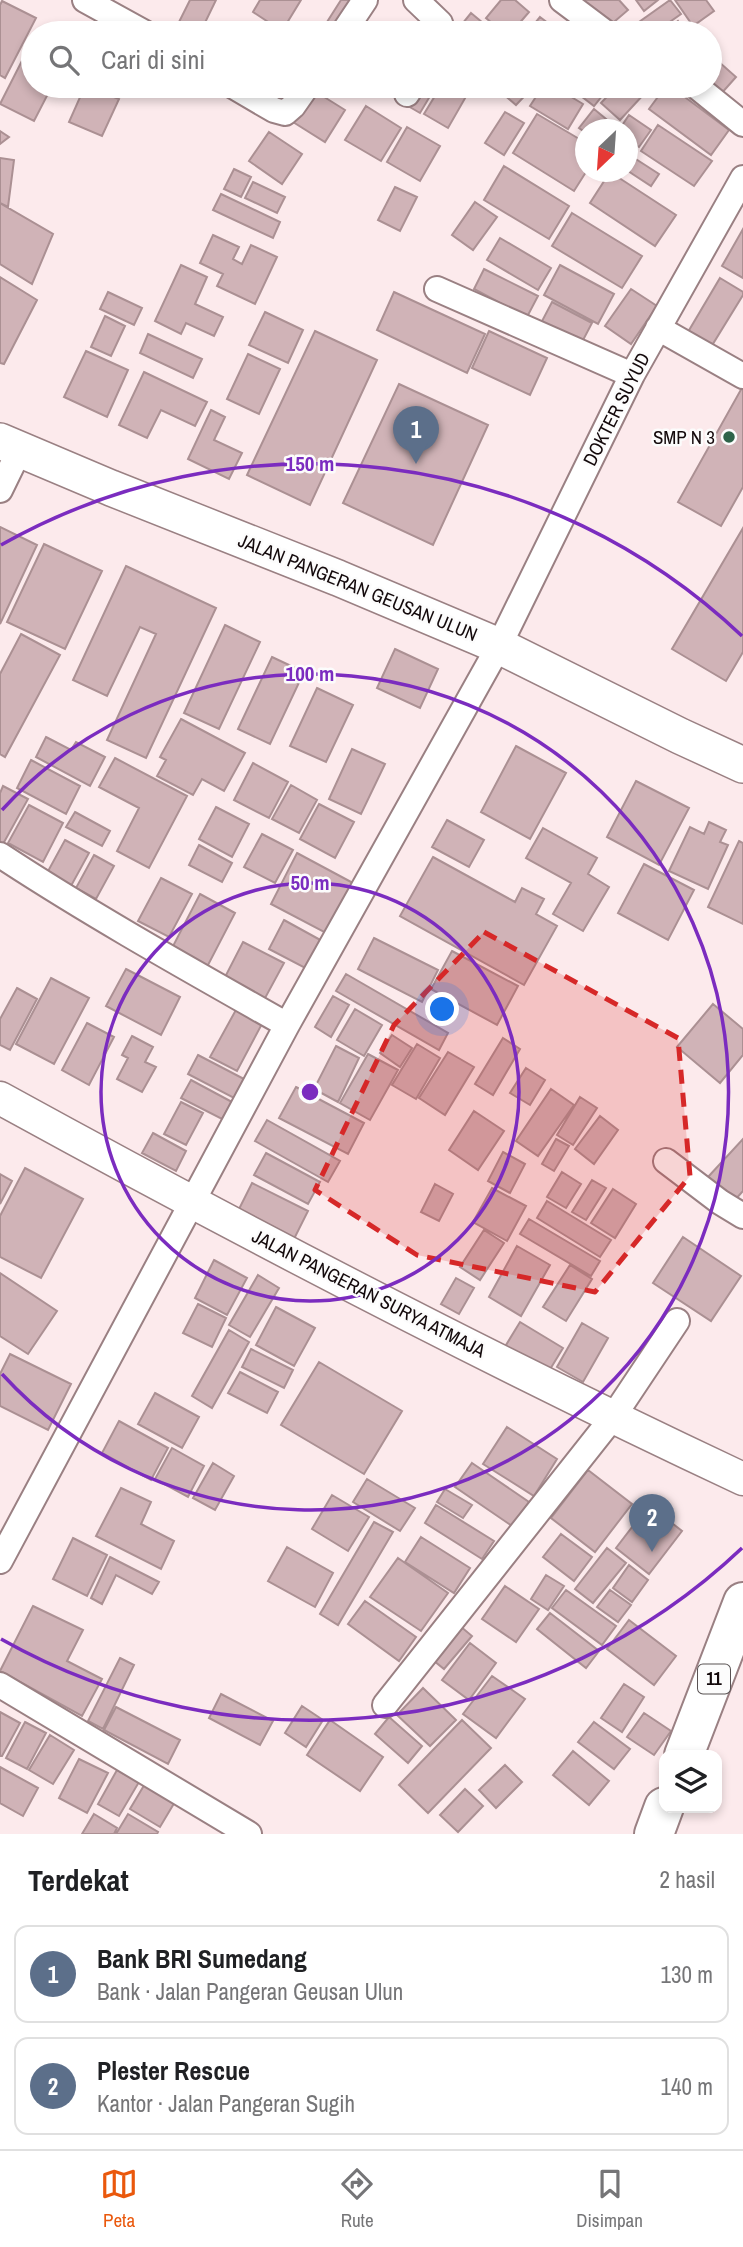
<!DOCTYPE html>
<html lang="id">
<meta charset="utf-8">
<style>
:root{--surface:#fff;--page:#f2f2f2;--text:#202124;--muted:#757577;--line:#e0e0e0;--accent:#ea580c}
body{margin:0;font-family:"Archivo Narrow",sans-serif;background:var(--page);color:var(--text)}
.controls{position:absolute;right:21px;bottom:21px;display:grid;overflow:hidden;border-radius:14px;box-shadow:0 4px 10px #0003}
.controls button{width:63px;height:63px;display:grid;place-items:center;padding:0;border:0;border-bottom:2px solid var(--line);background:var(--surface);color:var(--text);font:35px sans-serif}
.compass{position:absolute;left:575px;top:119px;width:63px;height:63px;border-radius:50%;background:var(--surface);box-shadow:0 4px 10px #0003;rotate:205deg}
.you{position:absolute;left:443px;top:1010px;width:24px;height:24px;margin:-18px;border:5px solid #fff;border-radius:50%;background:#1a73e8;box-shadow:0 0 0 10px #1a73e833}
.badge{display:grid;place-items:center;width:46px;height:46px;border-radius:50%;background:var(--accent);color:#fff;font-size:23px;font-weight:700}
.pin{position:absolute;translate:-50% -58px;filter:drop-shadow(0 2px 4px #0008)}
.pin::after{content:'';position:absolute;top:37px;width:24px;height:21px;background:inherit;clip-path:polygon(0 0,100% 0,50% 100%)}
.list{margin:0;padding:0;list-style:none}
h2{display:flex;justify-content:space-between;align-items:center;height:91px;margin:0;padding:0 28px;font-size:30px}
h2 small{font-size:23px;font-weight:400;color:var(--muted)}
.list li{display:grid;grid-template-columns:46px 1fr auto;gap:21px;align-items:center;box-sizing:border-box;height:98px;margin:0 14px 14px;padding:0 14px;border:2px solid var(--line);border-radius:14px}
.list b{display:block;font-size:26px;white-space:nowrap}
.list p{margin:0;font-size:23px;white-space:nowrap;color:var(--muted)}
.list em{font-size:23px;font-style:normal;color:var(--muted)}
.icon{flex:none;width:38px;height:38px;fill:none;stroke:currentColor;stroke-width:2;stroke-linecap:round;stroke-linejoin:round}
.map{position:relative;flex:none;width:743px;height:1834px;overflow:hidden}
.search{position:absolute;background:var(--surface);box-shadow:0 4px 10px #0003;left:21px;right:21px;top:21px;height:77px;display:flex;align-items:center;gap:18px;box-sizing:border-box;padding:0 24px;border-radius:38px;color:var(--muted);font-size:26px}
.sheet{height:315px;background:var(--surface)}
nav{display:flex;justify-content:space-around;align-items:center;box-sizing:border-box;height:98px;border-top:2px solid var(--line);background:var(--surface);font-size:19px;color:var(--muted)}
nav a{display:grid;justify-items:center;gap:4px}
nav .on{color:var(--accent)}
.map>svg:first-child{display:block}
</style>
<div class="map">
<svg width="743" height="1834" viewBox="0 0 743 1834">
<rect width="100%" height="100%" fill="#fceaec"/>
<path fill="#d0b3b7" stroke="#ab9093" stroke-width="2" d="M190 0H216L200 33H181L175 30Z
M260 0H301L282 31 253 12Z
M341 0H356L335 33H320Z
M501 0H515L529 12 511 33H504L486 18Z
M584 0H619L628 10 608 27Z
M636 0H658L644 11Z
M670 0 681 14 654 33H637L632 27Z
M675 0H706L714 11 693 26Z
M2 1 36 18 5 78 0 75V5Z
M471 13 495 33H463L458 29Z
M540 17 561 33H527Z
M678 21 687 33H663Z
M246 23 266 33H241Z
M28 49 33 52V86H52L34 121 0 104Z
M710 54 736 77 720 95 710 86Z
M85 86 119 99 102 136 69 122Z
M420 86H436L420 113 408 106Z
M441 86H472L448 128 424 114Z
M494 86H534L516 105Z
M543 86H553L583 104 568 129 530 106Z
M568 86H610L594 106Z
M617 86H635L644 94 620 120 601 103Z
M666 86H670L729 130 711 155 649 109Z
M313 90 345 110 325 142 293 122Z
M366 106 401 128 381 161 345 140Z
M594 109 617 128 616 130H586V133L579 128Z
M505 112 524 123 504 155 485 143Z
M537 114 586 143V172L574 191 513 153Z
M629 115 651 130 639 147 628 140V130H619Z
M658 125 712 161 694 186 641 151Z
M407 127 440 146 420 181 387 162Z
M0 131 9 137 0 144Z
M269 132 302 154 282 184 249 161Z
M628 154 659 174 651 186 628 171Z
M0 158 14 160 8 207 0 203Z
M504 166 569 206 549 239 484 200Z
M234 169 251 177 241 197 224 189Z
M610 172 676 215 655 246 590 203Z
M253 182 285 197 277 213 245 198Z
M395 187 417 197 400 231 378 220Z
M221 194 280 222 273 238 213 210Z
M475 202 497 217 473 250 452 235Z
M0 203 53 234 32 284 0 264Z
M572 213 642 256 622 288 552 246Z
M743 229V278L722 266Z
M213 235 239 247 233 259 242 264 251 245 277 257 255 304 217 286 223 274 200 263Z
M500 238 551 268 538 290 487 260Z
M181 265 207 277 195 304 223 317 214 336 186 323 181 334 155 321Z
M560 265 614 294 598 324 544 295Z
M484 269 538 296 527 317 474 289Z
M0 277 37 300 4 364 0 363Z
M720 278 743 292V295L711 347 688 332Z
M631 289 657 306 631 344 605 326Z
M108 292 142 308 134 325 100 309Z
M394 292 485 334 467 373 377 330Z
M552 302 592 323 581 344 541 323Z
M265 312 303 330 288 363 249 345Z
M105 316 125 326 111 356 91 347Z
M315 331 377 360 310 505 247 475Z
M489 331 547 358 530 395 472 368Z
M148 334 202 359 193 378 140 353Z
M86 351 128 370 107 417 64 397Z
M248 354 280 369 259 414 227 399Z
M144 372 207 402 195 426 161 410 147 438 119 425Z
M399 384 488 425 433 545 343 503Z
M743 386V487L721 526 678 502Z
M211 410 225 417 214 440 242 453 229 479 188 459Z
M0 527 37 545 0 624Z
M743 528V652L726 681 672 649Z
M44 544 102 571 65 649 7 622Z
M126 566 216 608 146 758 107 740 156 634 140 627 107 696 73 680Z
M225 625 260 642 219 729 184 713Z
M21 634 60 655 5 757 0 754V674Z
M395 649 438 669 420 708 377 688Z
M272 657 304 672 270 744 238 729Z
M317 688 353 705 326 762 290 746Z
M181 719 245 753 224 791 202 779 193 795 157 776 166 760 160 757Z
M46 737 71 750 76 742 105 757 90 786 36 757Z
M516 746 566 773 530 839 481 812Z
M352 749 385 764 361 814 329 799Z
M115 758 187 796 149 868 117 851 139 808 99 787Z
M31 760 80 786 66 814 17 788Z
M253 763 288 782 269 818 234 800Z
M636 781 689 808 659 865 607 837Z
M291 785 317 800 299 833 272 819Z
M3 786 28 799 3 844 0 843V793Z
M319 804 354 822 335 858 300 839Z
M29 805 63 823 43 862 8 843Z
M216 807 249 824 232 857 199 839Z
M75 812 110 831 102 846 66 827Z
M447 820 484 840 469 867 432 847Z
M709 822 726 830 720 842 728 845 708 889 669 871 690 827 704 834Z
M543 828 597 858 588 874 609 887 583 931 553 914 571 883 526 858Z
M262 834 293 850 275 883 244 867Z
M65 840 89 853 71 886 47 873Z
M739 841 743 843V924L708 907Z
M199 845 232 863 222 882 189 865Z
M297 853 353 883 326 933 271 904Z
M94 855 114 866 96 899 76 888Z
M433 857 515 902 522 888 544 899 536 914 557 926 524 985 400 916Z
M644 864 694 890 668 940 618 913Z
M161 878 192 894 169 937 138 921Z
M200 894 235 913 207 967 172 948Z
M284 920 324 942 309 970 269 949Z
M374 938 438 970 422 1002 358 969Z
M243 942 284 963 264 1000 224 979Z
M452 951 518 986 497 1025 431 989Z
M126 969 180 997 161 1035 106 1006Z
M346 974 448 1033 439 1050 336 991Z
M51 978 89 998 54 1064 16 1044Z
M17 988 37 999 10 1050 0 1045V1019Z
M333 996 349 1005 331 1037 315 1027Z
M713 1004 743 1029V1055L720 1083 677 1047Z
M237 1008 263 1022 237 1071 210 1057Z
M355 1009 382 1025 364 1056 337 1040Z
M87 1023 114 1037 89 1085 62 1070Z
M392 1035 412 1048 400 1067 380 1053Z
M132 1036 153 1047 145 1062 156 1067 142 1092 117 1079 128 1058 122 1055Z
M503 1038 520 1049 493 1095 475 1084Z
M417 1044 440 1058 416 1099 392 1085Z
M336 1046 359 1058 338 1102 314 1089Z
M448 1052 474 1067 445 1115 419 1098Z
M368 1054 398 1070 370 1120 340 1103Z
M198 1055 244 1079 234 1098 188 1074Z
M526 1068 545 1080 530 1105 510 1093Z
M191 1080 232 1102 222 1119 181 1098Z
M296 1087 364 1123 348 1154 279 1118Z
M551 1089 574 1105 538 1156 516 1141Z
M580 1097 597 1108 573 1145 557 1135Z
M181 1102 203 1113 186 1145 164 1134Z
M474 1111 504 1131 478 1170 449 1150Z
M600 1116 618 1130 594 1164 575 1149Z
M267 1120 340 1161 328 1182 255 1141Z
M153 1133 186 1151 176 1171 142 1153Z
M556 1139 569 1146 554 1171 542 1164Z
M743 1139V1191L734 1201 708 1177Z
M503 1152 525 1164 510 1193 488 1181Z
M266 1153 320 1182 308 1204 254 1175Z
M25 1168 83 1199 41 1278 0 1257V1216Z
M562 1172 581 1184 566 1208 547 1197Z
M0 1174 12 1181 0 1204Z
M592 1180 606 1188 586 1220 572 1212Z
M252 1183 308 1211 294 1239 238 1211Z
M435 1184 453 1194 439 1221 421 1212Z
M492 1188 526 1206 507 1241 473 1222Z
M613 1189 636 1204 615 1238 591 1223Z
M547 1201 611 1240 600 1257 537 1218Z
M529 1219 600 1261 591 1276 520 1234Z
M484 1230 504 1243 480 1280 460 1267Z
M683 1237 741 1276 711 1321 653 1283Z
M517 1246 550 1265 521 1316 489 1297Z
M214 1260 247 1278 227 1315 195 1298Z
M570 1265 592 1279 566 1321 543 1307Z
M0 1273 57 1311 28 1354 0 1336Z
M258 1275 279 1288 250 1337 229 1325Z
M456 1278 474 1288 459 1314 441 1304Z
M198 1304 226 1318 212 1347 183 1333Z
M276 1307 315 1328 294 1366 256 1345Z
M520 1322 563 1348 546 1376 503 1350Z
M582 1323 608 1338 583 1382 557 1367Z
M229 1330 249 1342 212 1408 192 1396Z
M251 1349 293 1370 284 1388 242 1367Z
M10 1354 71 1384 48 1430 0 1406V1374Z
M319 1362 402 1411 364 1474 281 1425Z
M240 1372 278 1392 267 1413 228 1393Z
M155 1393 199 1417 182 1448 138 1424Z
M119 1421 168 1448 151 1480 102 1453Z
M507 1427 557 1459 534 1496 483 1464Z
M172 1448 204 1466 188 1497 155 1479Z
M213 1463 234 1476 215 1510 193 1498Z
M472 1463 529 1502 512 1526 455 1487Z
M588 1470 632 1504 595 1552 551 1518Z
M367 1479 415 1508 400 1531 353 1502Z
M121 1488 151 1502 141 1524 174 1541 161 1569 96 1536Z
M445 1489 472 1505 463 1518 437 1502Z
M332 1495 369 1517 348 1551 312 1529Z
M436 1505 494 1541 482 1559 425 1523Z
M649 1505 682 1531 649 1574 616 1548Z
M374 1522 393 1532 338 1625 320 1614Z
M561 1534 592 1557 574 1581 543 1557Z
M421 1537 470 1568 454 1593 405 1562Z
M73 1538 107 1555 87 1596 53 1579Z
M287 1547 333 1573 315 1607 268 1581Z
M607 1548 626 1563 593 1603 575 1589Z
M110 1557 159 1582 152 1594 116 1575 102 1604 91 1598Z
M398 1558 448 1593 421 1631 370 1597Z
M629 1565 648 1580 632 1602 613 1588Z
M546 1575 564 1586 548 1610 531 1599Z
M505 1586 539 1609 516 1642 482 1619Z
M566 1590 616 1626 602 1645 552 1608Z
M610 1590 631 1605 618 1622 597 1607Z
M365 1601 416 1637 399 1661 348 1624Z
M33 1606 83 1630 67 1661 102 1679 82 1716 0 1671Z
M550 1613 599 1651 586 1668 537 1629Z
M629 1620 676 1656 654 1685 607 1649Z
M460 1626 472 1636 444 1669 433 1660Z
M470 1643 496 1663 469 1700 442 1680Z
M120 1658 134 1665 103 1729 88 1721Z
M492 1676 525 1699 496 1738 463 1714Z
M624 1684 644 1697 622 1732 601 1718Z
M423 1688 456 1720 430 1746 397 1715Z
M221 1694 273 1721 260 1745 209 1718Z
M302 1706 323 1720 306 1747 285 1733Z
M116 1707 180 1740 168 1764 104 1730Z
M0 1712 20 1723 2 1756H0Z
M644 1713 671 1731 654 1755 627 1737Z
M389 1717 422 1746 408 1763 375 1734Z
M330 1720 383 1757 360 1791 307 1755Z
M462 1720 491 1748 428 1813 399 1785Z
M25 1722 46 1733 27 1769 6 1758Z
M594 1722 630 1749 614 1769 578 1742Z
M50 1735 74 1750 53 1784 29 1770Z
M573 1751 609 1781 589 1805 553 1775Z
M79 1759 108 1773 87 1813 59 1798Z
M505 1765 522 1782 496 1808 479 1790Z
M0 1767 38 1788 23 1816 0 1803Z
M117 1770 139 1782 119 1816 98 1804Z
M146 1782 176 1800 160 1827 130 1809Z
M465 1789 483 1806 458 1832 440 1815Z
M94 1814 117 1828 114 1834H82Z
M128 1814 158 1832 157 1834H116Z"/>
<g fill="none" stroke-linecap="round" stroke-linejoin="round">
<g stroke="#9a8083" stroke-width="28">
<path id="minor" d="M85 0 145 33
M416 0 440 23 443 33
M562 0 606 33
M343 33 365 0
M233 86 274 110 285 113 293 106 307 86
M696 86 743 124
M407 94 412 86
M437 289 632 375
M658 328 743 376
M0 490 20 449
M0 855C93 916 190 970 287 1025
M666 1161 720 1202 743 1216
M0 1561 287 1025 499 646 632 375 743 178
M0 1685 249 1834
M385 1705 613 1417 677 1321"/>
</g>
<g stroke="#9a8083" stroke-width="35">
<path id="tertiary" d="M0 1098C244 1232 491 1361 743 1479"/>
</g>
<g stroke="#9a8083" stroke-width="38">
<path id="secondary" d="M0 441 111 488 338 578 499 646 680 736 743 765"/>
</g>
<g stroke="#9a8083" stroke-width="42">
<path id="trunk" d="M684 1755 743 1602
M654 1834 664 1807"/>
</g>
<use href="#minor" stroke="#fff" stroke-width="24"/>
<use href="#tertiary" stroke="#fff" stroke-width="32"/>
<use href="#secondary" stroke="#fff" stroke-width="35"/>
<use href="#trunk" stroke="#fff" stroke-width="38"/>
</g>
<path fill="#d62828" fill-opacity="0.2" stroke="#d62828" stroke-width="5" stroke-dasharray="14 9" stroke-linejoin="round" d="M484 932 678 1038 690 1176 595 1292 417 1255 315 1190 394 1025Z"/>
<g fill="none" stroke="#7b2cbf" stroke-width="3.5">
<circle cx="310" cy="1092" r="209"/>
<path d="M2 810A418 418 0 1 1 2 1374"/>
<path d="M742 1548A628 628 0 0 1 1 1639M1 545A628 628 0 0 1 742 636"/>
</g>
<circle fill="#2e6349" stroke="#fcfcfc" stroke-width="2.5" cx="729" cy="437" r="7"/>
<g text-anchor="middle" stroke-width="5" stroke-linejoin="round" paint-order="stroke">
<rect fill="#fcfcfc" stroke="#595253" stroke-width="2" x="698" y="1664.5" width="32" height="29" rx="5"/>
<g font-size="18" font-weight="bold" fill="#13090b">
<text x="714" y="1685">11</text>
</g>
<g font-size="19" fill="#13090b" stroke="#fcfcfc">
<text transform="translate(616 409) rotate(-63)" y="7">DOKTER SUYUD</text>
<text transform="translate(358 587) rotate(22)" y="7">JALAN PANGERAN GEUSAN ULUN</text>
<text transform="translate(369 1293) rotate(27)" y="7">JALAN PANGERAN SURYA ATMAJA</text>
</g>
<g font-size="19" fill="#13090b" stroke="#fcfcfc" text-anchor="end">
<text x="715" y="444">SMP N 3</text>
</g>
</g>
<circle cx="310" cy="1092" r="10" fill="#7b2cbf" stroke="#fcfcfc" stroke-width="3.5"/>
<g font-size="21" text-anchor="middle" font-weight="bold" fill="#7b2cbf" stroke="#fcfcfc" stroke-width="5" stroke-linejoin="round" paint-order="stroke">
<text x="310" y="471">150 m</text>
<text x="310" y="681">100 m</text>
<text x="310" y="890">50 m</text>
</g>
</svg>
<div class="controls">
<button><svg class="icon" aria-label="layers" viewBox="0 0 24 24"><path d="M12 4l9 5-9 5-9-5zM3 14l9 5 9-5"/></svg></button>
</div>
<svg class="compass" viewBox="-18 -18 36 36"><path d="M0-13l5 13h-10z" fill="#e53935"/><path d="M0 13l5-13h-10z" fill="#757577"/></svg>
<div class="you"></div>
<div class="pin badge" style="left:416px;top:464px;background:#5c6f8a">1</div>
<div class="pin badge" style="left:652px;top:1552px;background:#5c6f8a">2</div>
<div class="search"><svg class="icon" aria-label="search" viewBox="0 0 24 24"><circle cx="10" cy="10" r="6"/><path d="M15 15l6 6"/></svg>Cari di sini</div>
</div>
<section class="sheet">
<h2>Terdekat<small>2 hasil</small></h2>
<ul class="list">
<li><span class="badge" style="background:#5c6f8a">1</span><div><b>Bank BRI Sumedang</b><p>Bank · Jalan Pangeran Geusan Ulun</p></div><em>130 m</em></li>
<li><span class="badge" style="background:#5c6f8a">2</span><div><b>Plester Rescue</b><p>Kantor · Jalan Pangeran Sugih</p></div><em>140 m</em></li>
</ul>
</section>
<nav>
<a class="on"><svg class="icon" aria-label="map" viewBox="0 0 24 24"><path d="M3 6l6-2 6 2 6-2v14l-6 2-6-2-6 2zM9 4v14M15 6v14"/></svg>Peta</a>
<a><svg class="icon" aria-label="directions" viewBox="0 0 24 24"><path d="M12 3l9 9-9 9-9-9zM9 14v-3h6M13 9l2 2-2 2"/></svg>Rute</a>
<a><svg class="icon" aria-label="saved" viewBox="0 0 24 24"><path d="M7 4h10v16l-5-4-5 4z"/></svg>Disimpan</a>
</nav>
